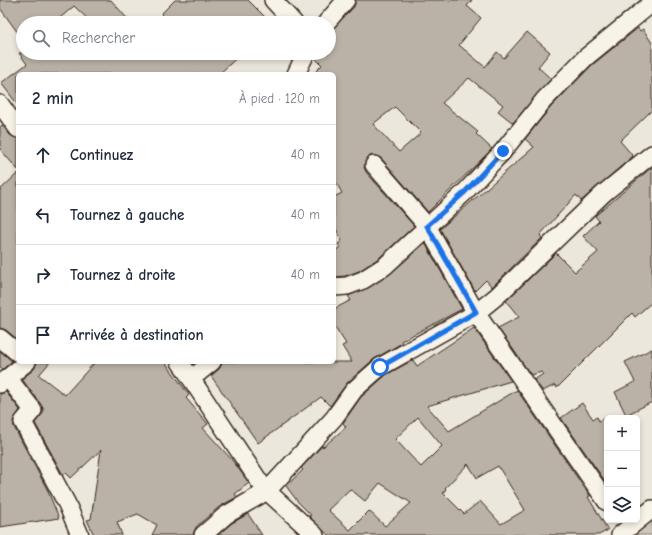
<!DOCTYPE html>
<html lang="fr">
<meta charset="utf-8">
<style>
:root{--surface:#fff;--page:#f6f6f7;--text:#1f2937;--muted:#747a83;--line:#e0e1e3}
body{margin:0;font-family:"Comic Neue",sans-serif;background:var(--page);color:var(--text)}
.controls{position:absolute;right:12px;bottom:12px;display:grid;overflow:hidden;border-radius:6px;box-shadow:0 2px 6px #0003}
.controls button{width:36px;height:36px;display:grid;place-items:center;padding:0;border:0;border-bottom:1px solid var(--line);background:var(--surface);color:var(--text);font:20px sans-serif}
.stop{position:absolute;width:12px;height:12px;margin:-9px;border:3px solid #1a73e8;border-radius:50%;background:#fff}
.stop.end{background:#1a73e8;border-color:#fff;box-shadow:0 1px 4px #0008}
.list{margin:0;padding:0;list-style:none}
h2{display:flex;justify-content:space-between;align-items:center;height:52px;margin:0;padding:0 16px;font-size:17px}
h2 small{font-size:13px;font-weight:400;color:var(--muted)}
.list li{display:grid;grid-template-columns:26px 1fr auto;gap:12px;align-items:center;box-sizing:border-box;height:60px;padding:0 16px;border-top:1px solid var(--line)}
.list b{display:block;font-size:15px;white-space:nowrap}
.list em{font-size:13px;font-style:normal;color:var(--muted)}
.icon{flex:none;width:22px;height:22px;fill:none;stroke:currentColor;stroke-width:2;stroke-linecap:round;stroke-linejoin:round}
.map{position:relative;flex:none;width:652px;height:535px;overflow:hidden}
.search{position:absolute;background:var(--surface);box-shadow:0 2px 6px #0003;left:16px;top:16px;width:320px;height:44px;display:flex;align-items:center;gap:10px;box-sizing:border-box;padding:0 14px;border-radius:22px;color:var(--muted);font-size:15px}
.panel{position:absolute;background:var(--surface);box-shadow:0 2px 6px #0003;left:16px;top:72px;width:320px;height:292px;border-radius:6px}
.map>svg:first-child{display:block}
</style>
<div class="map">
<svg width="652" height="535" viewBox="0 0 652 535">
<rect width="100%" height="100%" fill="#ece7dc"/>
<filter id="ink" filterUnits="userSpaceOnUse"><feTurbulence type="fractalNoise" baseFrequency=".025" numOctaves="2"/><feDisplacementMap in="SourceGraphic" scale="8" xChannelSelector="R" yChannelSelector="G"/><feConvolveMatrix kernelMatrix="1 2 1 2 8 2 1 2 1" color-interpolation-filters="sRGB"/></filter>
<g filter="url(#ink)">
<path fill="#cec8bc" stroke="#84796d" d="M652 517V535H630Z"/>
<path fill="#bab2a7" stroke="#3b2a1e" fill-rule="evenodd" d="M0 0H111L131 23H92L74 6 54 23H23V40L0 8Z
M175 0H248L271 23H170L161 14Z
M356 0H472L467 6 481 18 459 45 485 67 497 52 504 58 527 32 550 52 538 67 551 79 513 123 498 111 503 105 469 78 442 103 478 132 476 134 492 149 428 212 381 158 372 155 367 158 364 167 366 172 414 226 379 258 359 271 345 276 334 277V252L340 247 338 244 342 241 334 225V197L342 193 334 179V74H313L322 65 315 58 316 53H329V32L354 7ZM395 107 421 133 399 152 373 124Z
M638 28 640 31 643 29 652 43V110L620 141 633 156 581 201 576 195 540 235 542 238 492 287 486 280 475 291 440 229 534 147 525 139 551 107 592 65Z
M19 53H242L219 74H18V105L1 83 27 64Z
M2 125 10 135 18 139V170L0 149V127Z
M652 167V302L635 317 632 313 557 388 555 385 543 391 534 380 543 374 542 372 531 375 498 328 519 317 506 301 556 253 575 272 598 252 583 236 599 221 595 216Z
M18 173V340L6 330 0 328V190Z
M425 243 462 309 401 341 402 343 374 359 347 383 330 406 321 397 258 443 211 376 219 369 223 362H352L342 346 346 344 334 325V309L351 300 348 296 368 288 390 274Z
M474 328 511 381 427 406 449 431 517 390 590 496 588 497 608 530 599 535H328L309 516 311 515 298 502 286 486 303 470 301 468 322 446 323 447 346 427 343 423 361 397 386 375 413 360 417 366ZM418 417 442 446 421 467 395 439ZM468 464 477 478 498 466 525 510 501 524 480 501 464 514 443 493 446 489 445 488ZM380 483 411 503 385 526 369 511 350 530 328 510 350 489 365 501Z
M652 349V402L626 415 615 392 635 382 625 362Z
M0 351 12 361 3 369 0 367Z
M37 362H50L39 375 65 395 95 362H165L189 395 186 398 208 424 203 428 232 460 249 483 235 494 237 497 219 507 196 527 193 535H152L157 525 138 514 117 522 122 535H94L87 520 91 519 101 450 71 478 66 473 63 475 35 423 43 413V408L22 379 34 369Z
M6 392 20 410 13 421 14 427 47 489 59 518 0 527V394Z
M582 403 593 419 597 417 599 421 607 417V484L561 418Z
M248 514 262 535H218L232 523Z"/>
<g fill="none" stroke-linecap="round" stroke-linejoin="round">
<g stroke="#3b2a1e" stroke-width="20">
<path id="street" d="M273 0 294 23
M326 23 346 0
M296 74 306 53
M0 104 18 129
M374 165 427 226 476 313 607 502
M334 287 347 286 363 280 385 266 464 193 503 151 544 100 585 58 652 3
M0 338 18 353
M180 362 259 481 267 491 315 535
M8 378 33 410 23 422 67 504 80 535
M191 379 212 362
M0 384 27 362
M203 535 226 515 267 491 334 418 354 390 380 367 476 313 497 296 604 193 652 154
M620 535 652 509"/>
</g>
<use href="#street" stroke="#f7f3e8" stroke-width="17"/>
</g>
</g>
<g fill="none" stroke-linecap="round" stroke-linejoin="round" filter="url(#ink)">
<path stroke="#1a73e8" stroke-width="5" d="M380 367 476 312 427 226 464 193 503 151"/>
</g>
</svg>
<div class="controls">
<button>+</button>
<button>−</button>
<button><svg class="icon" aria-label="layers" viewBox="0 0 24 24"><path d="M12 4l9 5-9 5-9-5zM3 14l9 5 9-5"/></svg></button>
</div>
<div class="stop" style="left:380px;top:367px"></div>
<div class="stop end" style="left:503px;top:151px"></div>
<div class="search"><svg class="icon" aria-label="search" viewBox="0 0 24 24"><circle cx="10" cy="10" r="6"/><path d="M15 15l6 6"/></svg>Rechercher</div>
<section class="panel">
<h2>2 min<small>À pied · 120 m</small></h2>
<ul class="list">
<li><svg class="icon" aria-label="ahead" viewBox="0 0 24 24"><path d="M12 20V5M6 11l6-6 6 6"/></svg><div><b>Continuez</b></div><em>40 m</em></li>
<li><svg class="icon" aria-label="left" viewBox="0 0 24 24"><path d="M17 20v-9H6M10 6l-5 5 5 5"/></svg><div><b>Tournez à gauche</b></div><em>40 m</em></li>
<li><svg class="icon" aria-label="right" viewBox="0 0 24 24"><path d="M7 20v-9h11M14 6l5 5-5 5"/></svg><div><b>Tournez à droite</b></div><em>40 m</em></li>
<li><svg class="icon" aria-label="arrive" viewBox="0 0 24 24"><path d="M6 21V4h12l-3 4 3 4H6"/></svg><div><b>Arrivée à destination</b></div></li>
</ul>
</section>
</div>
